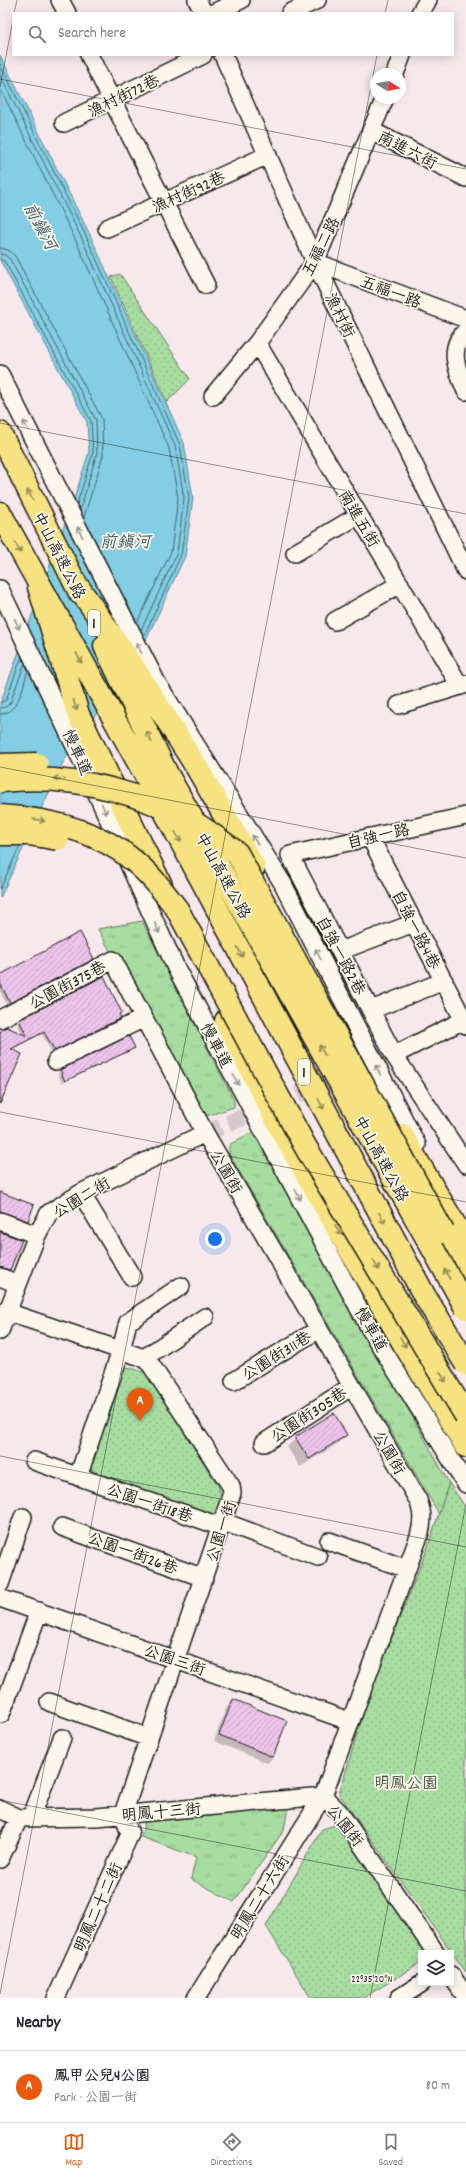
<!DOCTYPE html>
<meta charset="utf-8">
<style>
:root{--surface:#fff;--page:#f2f2f3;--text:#2b2b33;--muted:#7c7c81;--line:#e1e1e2;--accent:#ea580c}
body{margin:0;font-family:Dekko,"LXGW WenKai TC",sans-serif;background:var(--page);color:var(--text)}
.controls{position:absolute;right:12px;bottom:12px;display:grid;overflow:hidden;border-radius:0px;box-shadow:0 2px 10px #0003}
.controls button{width:36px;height:36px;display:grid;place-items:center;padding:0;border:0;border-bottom:1px solid var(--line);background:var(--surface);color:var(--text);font:20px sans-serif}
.compass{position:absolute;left:370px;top:68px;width:36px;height:36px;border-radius:50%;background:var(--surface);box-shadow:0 2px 10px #0003;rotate:101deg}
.you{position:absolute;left:215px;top:1239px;width:14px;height:14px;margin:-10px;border:3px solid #fff;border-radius:50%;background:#1a73e8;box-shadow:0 0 0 6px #1a73e833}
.badge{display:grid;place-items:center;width:26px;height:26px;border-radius:50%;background:var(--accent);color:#fff;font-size:13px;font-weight:700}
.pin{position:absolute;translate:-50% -33px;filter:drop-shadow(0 1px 2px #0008)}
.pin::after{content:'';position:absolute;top:21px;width:14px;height:12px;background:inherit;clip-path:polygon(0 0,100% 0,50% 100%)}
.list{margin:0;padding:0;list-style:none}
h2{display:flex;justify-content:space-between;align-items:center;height:52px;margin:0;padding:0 16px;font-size:17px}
h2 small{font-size:13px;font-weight:400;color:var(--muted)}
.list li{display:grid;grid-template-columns:26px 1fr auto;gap:12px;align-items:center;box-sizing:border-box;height:72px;padding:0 16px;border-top:1px solid var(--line)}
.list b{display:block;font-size:15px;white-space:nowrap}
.list p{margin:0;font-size:13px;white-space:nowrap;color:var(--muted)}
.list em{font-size:13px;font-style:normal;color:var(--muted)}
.icon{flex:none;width:22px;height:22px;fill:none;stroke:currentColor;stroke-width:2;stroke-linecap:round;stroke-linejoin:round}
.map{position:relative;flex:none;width:466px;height:1998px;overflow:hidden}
.search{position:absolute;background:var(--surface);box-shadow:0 2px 10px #0003;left:12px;right:12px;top:12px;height:44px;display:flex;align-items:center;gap:10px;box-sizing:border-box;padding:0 14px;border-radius:0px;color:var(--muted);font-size:15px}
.sheet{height:124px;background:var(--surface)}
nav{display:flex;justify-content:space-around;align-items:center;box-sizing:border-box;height:56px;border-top:1px solid var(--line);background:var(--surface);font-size:11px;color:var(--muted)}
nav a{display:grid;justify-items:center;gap:2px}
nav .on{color:var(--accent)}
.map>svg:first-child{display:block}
</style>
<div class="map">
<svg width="466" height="1998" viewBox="0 0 466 1998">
<defs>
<pattern id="grass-tufts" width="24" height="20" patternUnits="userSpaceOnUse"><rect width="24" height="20" fill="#a7dda1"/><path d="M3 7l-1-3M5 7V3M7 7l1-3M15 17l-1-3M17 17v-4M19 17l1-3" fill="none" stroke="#8fbd8a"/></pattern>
<pattern id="park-dots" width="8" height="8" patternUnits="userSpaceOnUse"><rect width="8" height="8" fill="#a7dda1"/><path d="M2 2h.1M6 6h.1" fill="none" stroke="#8fbd8a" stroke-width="1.8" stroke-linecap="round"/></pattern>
<pattern id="building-hatch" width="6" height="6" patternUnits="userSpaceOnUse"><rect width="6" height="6" fill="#edc4eb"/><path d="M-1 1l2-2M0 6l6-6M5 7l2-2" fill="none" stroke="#cba8c9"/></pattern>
</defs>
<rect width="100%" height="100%" fill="#f7e8ec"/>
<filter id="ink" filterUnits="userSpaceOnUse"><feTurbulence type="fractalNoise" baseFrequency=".025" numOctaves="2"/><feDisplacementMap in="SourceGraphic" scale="8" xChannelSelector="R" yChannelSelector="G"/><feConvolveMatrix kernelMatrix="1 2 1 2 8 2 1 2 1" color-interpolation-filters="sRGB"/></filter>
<g filter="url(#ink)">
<path fill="url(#grass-tufts)" stroke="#627c5e" d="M142 921 234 1100V1107L204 1117 199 1113 98 929Z
M256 1133 449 1483 439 1514 229 1154V1145L248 1134Z
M272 1807 288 1808 284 1830 234 1902 191 1879 196 1857 141 1837 145 1821Z"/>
<path fill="url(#park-dots)" stroke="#627c5e" d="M120 274 190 379 167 402 111 277Z
M128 1367 146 1373 219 1487 222 1501 217 1514 209 1517 95 1477 90 1465 117 1378Z
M449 1483 466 1508V1972L339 1794 369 1695 427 1549Z
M339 1824 423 1947V1953H421V1963L363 1998H311L266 1926 322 1829Z"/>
<path fill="#83cee4" stroke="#5a8794" d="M0 55 90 235 184 443 193 498 185 556 146 640 62 764 0 898V704L76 493 89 452 87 422 0 260Z"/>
<path fill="#0003" d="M93 958 7 1005 0 991V976Z
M118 1015 120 1018 117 1021 52 1053 42 1034 10 1050 0 1090V1032L2 1029 23 1035 17 1024 20 1021Z
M134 1048 62 1083 58 1074 61 1071Z
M0 1193 27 1220 24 1223 0 1215Z
M0 1233 9 1270 6 1272 0 1271Z
M346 1435 337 1444 300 1467 287 1447 296 1438Z
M233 1700 286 1721 273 1757 267 1763 214 1741 227 1706Z"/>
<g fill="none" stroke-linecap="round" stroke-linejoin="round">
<path stroke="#45636c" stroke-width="1" d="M0 64 86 236 180 445 189 498 181 555 144 636
M0 75 82 239 175 446 184 498 177 553 141 630
M0 88 76 241 169 448 178 498 171 552 137 623
M0 248 8 250 15 256 102 419 103 456 84 517
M0 254 5 255 10 259 96 420 97 453 80 510
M0 259 5 262 91 421 93 453 77 504
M0 703 6 700 22 656
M0 708 6 707 10 703 25 663
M0 714C19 714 23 685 28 670
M0 889 20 846"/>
</g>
<path fill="url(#building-hatch)" stroke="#1c1c1c" d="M80 932 94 959 10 1003 0 983V975Z
M104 976 122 1013 119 1014 121 1018 55 1051 44 1032 11 1049 22 1054 0 1104V1033L2 1029 7 1027 27 1036 19 1020Z
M129 1036 135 1048 65 1081 60 1070Z
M0 1192 34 1205 28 1221 0 1211Z
M0 1232 22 1240 10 1270 0 1267Z
M334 1413 347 1435 309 1459 295 1437Z
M233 1699 287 1721 273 1757 219 1735Z"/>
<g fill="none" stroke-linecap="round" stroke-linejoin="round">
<path stroke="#d6c9cd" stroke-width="17" stroke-dasharray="17 8" stroke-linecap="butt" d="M205 1133 394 1055"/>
<g stroke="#1c1c1c" stroke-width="20">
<path id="minor" d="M60 0 67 13
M197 0 204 13
M213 13 241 0
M290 13 317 0
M420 13 428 0
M89 55 206 285
M223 55 315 262 466 571
M395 74 402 55
M64 123 203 55
M372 131 466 178
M107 228 268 155
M315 262 466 319
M466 331C447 348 457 370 466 391
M257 343 460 686 466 684
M0 374 157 683 282 882 417 1145
M213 396 257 343 315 262 385 98
M295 553 359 515
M0 589 82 761 176 968 370 1329 466 1484
M335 621 400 584
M399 705 464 685
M466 816 290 855 394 1055 466 1164
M370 837 466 1025
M340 951 414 923
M371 1010 444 981
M0 1019 113 960 205 1133 418 1500C423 1513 423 1522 419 1536L323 1796 339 1812 436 1953
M394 1055 466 1019
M56 1061 144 1018
M81 1193 132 1277
M0 1221 37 1235
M0 1277 18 1284
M7 1312 144 1358 151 1365 231 1486 232 1493 123 1814 130 1834 56 1998
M0 1331 37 1235 49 1213 81 1193 205 1133
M144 1358 205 1317
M234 1381 319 1329
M264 1443 352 1386
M34 1461 222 1527
M78 1477 121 1350 128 1322 181 1286
M224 1522 318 1557
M62 1527 204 1578
M329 1541 407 1569
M0 1584 23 1517
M0 1598 349 1721
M49 1702 149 1738
M1 1714 39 1611
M0 1809 19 1818 97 1817 323 1796
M31 1818 62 1738
M0 1859 19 1818
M451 1975 466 1997
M196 1998 323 1796
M399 1998 422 1983"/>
</g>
<g stroke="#1c1c1c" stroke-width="25">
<path id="highway" d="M0 433 80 593
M0 513 147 778
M74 581 134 668 196 766 254 867
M39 587 78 714 161 885
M105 646 166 772
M226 1021 284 1135 404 1344 466 1446
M402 1135 466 1244
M443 1232 466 1273"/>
</g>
<use href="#minor" stroke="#fbf7ec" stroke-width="17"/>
<use href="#highway" stroke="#f6e281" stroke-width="22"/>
<g stroke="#1c1c1c" stroke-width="25" stroke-linecap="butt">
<path id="highway-bridge" d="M0 765 37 764
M166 772 466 1308
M147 778 424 1295 466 1364
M0 781C66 774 130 788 189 820 206 829 221 841 237 853L443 1232
M0 816C46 819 98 830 134 861 151 875 164 892 177 909L305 1146 466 1416
M0 834H29L58 839"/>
</g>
<use href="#highway-bridge" stroke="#f6e281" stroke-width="22"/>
</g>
<defs><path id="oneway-shaft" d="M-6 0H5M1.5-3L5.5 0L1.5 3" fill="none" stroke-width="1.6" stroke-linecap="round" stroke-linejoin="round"/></defs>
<g stroke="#97948e">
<use href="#oneway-shaft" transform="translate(26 426) rotate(-117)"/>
<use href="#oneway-shaft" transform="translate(80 532) rotate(-117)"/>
<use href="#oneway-shaft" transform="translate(17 624) rotate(65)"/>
<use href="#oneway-shaft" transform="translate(139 648) rotate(-117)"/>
<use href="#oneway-shaft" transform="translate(104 809) rotate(66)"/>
<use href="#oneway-shaft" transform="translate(255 840) rotate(-122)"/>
<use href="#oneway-shaft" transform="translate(157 928) rotate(66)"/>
<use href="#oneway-shaft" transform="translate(318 954) rotate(-117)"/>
<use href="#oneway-shaft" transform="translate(378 1070) rotate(-117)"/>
<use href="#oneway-shaft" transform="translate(236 1080) rotate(62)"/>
<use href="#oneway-shaft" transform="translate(298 1195) rotate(62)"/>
</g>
<g stroke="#948954">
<use href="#oneway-shaft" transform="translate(30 495) rotate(-117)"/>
<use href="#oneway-shaft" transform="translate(18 548) rotate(62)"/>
<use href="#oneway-shaft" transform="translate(79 658) rotate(61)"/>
<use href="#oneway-shaft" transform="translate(75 705) rotate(73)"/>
<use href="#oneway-shaft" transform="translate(149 737) rotate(-116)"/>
<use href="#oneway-shaft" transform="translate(59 779) rotate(-174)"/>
<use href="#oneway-shaft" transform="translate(39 820) rotate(10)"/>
<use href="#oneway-shaft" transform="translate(178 837) rotate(62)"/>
<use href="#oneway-shaft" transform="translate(240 952) rotate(62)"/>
<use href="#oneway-shaft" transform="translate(322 1050) rotate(-119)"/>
<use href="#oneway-shaft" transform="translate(321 1104) rotate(62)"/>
<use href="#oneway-shaft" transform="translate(382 1218) rotate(62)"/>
<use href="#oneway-shaft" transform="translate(338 1230) rotate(60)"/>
<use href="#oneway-shaft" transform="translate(376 1265) rotate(59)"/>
<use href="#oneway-shaft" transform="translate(447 1274) rotate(-119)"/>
<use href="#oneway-shaft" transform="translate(403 1342) rotate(60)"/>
<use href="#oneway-shaft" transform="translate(443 1377) rotate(59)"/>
</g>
</g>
<path fill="none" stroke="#1c1c1c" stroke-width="1" stroke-opacity="0.45" d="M14 13 17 0M385 13 388 0M0 79 466 169M0 87 13 20M0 423 466 514M0 767 466 858M0 1112 466 1202M0 1456 466 1547M0 1800 466 1891M0 1994 377 55M370 1998 466 1504"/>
<g text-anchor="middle" stroke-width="3.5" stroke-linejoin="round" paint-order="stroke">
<g fill="#fbf7ec" stroke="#5f5e5a" stroke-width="1">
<rect x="88" y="610" width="12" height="26" rx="3"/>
<rect x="298" y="1059" width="12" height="26" rx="3"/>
</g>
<g font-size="15" font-weight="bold" fill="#1c1c1c">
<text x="94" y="628">1</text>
<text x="304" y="1077">1</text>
</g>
<g font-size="16" fill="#1c1c1c" stroke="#fbf7ec">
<text transform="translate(123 95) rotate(-26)" y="6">漁村街72巷</text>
<text transform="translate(408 149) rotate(27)" y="6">南進六街</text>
<text transform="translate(188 191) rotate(-24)" y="6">漁村街92巷</text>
<text transform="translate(320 246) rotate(-63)" y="6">五福二路</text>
<text transform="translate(391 291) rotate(21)" y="6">五福一路</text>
<text transform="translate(341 315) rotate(64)" y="6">漁村街</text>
<text transform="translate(360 518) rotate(59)" y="6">南進五街</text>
<text transform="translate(60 555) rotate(63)" y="6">中山高速公路</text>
<text transform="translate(78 752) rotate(65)" y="6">慢車道</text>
<text transform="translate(378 835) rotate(-13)" y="6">自強一路</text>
<text transform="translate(224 875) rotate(61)" y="6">中山高速公路</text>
<text transform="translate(417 929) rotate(63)" y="6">自強一路4巷</text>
<text transform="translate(342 955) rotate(62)" y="6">自強一路2巷</text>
<text transform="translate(67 984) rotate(-28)" y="6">公園街375巷</text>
<text transform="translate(217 1045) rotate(62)" y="6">慢車道</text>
<text transform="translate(382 1158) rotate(61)" y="6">中山高速公路</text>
<text transform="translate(227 1171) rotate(60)" y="6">公園街</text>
<text transform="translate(81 1197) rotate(-31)" y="6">公園二街</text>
<text transform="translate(372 1329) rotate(60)" y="6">慢車道</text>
<text transform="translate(276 1355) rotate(-32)" y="6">公園街311巷</text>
<text transform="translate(308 1414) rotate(-33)" y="6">公園街305巷</text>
<text transform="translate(390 1452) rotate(60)" y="6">公園街</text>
<text transform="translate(150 1502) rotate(19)" y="6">公園一街18巷</text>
<text transform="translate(220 1531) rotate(-72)" y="6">公園一街</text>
<text transform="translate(133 1552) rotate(20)" y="6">公園一街26巷</text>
<text transform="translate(175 1659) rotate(19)" y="6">公園三街</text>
<text transform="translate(161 1811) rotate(-5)" y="6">明鳳十三街</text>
<text transform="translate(346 1825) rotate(52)" y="6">公園街</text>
<text transform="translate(259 1897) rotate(-58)" y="6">明鳳二十六街</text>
<text transform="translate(97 1907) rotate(-66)" y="6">明鳳二十二街</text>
</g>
<g font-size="16" fill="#465644" stroke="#fbf7ec">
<text x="406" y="1788">明鳳公園</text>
</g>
<g font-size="17" font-style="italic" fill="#405a62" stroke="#fbf7ec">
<text transform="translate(41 226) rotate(62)" y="6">前鎮河</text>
<text x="125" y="547">前鎮河</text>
</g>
</g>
<g font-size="10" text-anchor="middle" fill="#1c1c1c" stroke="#fbf7ec" stroke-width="3.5" stroke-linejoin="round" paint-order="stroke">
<text x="372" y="1982">22°35'20"N</text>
</g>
</svg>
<div class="controls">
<button><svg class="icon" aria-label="layers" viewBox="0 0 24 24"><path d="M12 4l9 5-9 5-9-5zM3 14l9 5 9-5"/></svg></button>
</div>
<svg class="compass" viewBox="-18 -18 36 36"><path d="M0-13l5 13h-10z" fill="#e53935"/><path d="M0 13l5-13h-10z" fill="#7c7c81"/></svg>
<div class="you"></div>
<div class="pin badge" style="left:140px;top:1421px">A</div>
<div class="search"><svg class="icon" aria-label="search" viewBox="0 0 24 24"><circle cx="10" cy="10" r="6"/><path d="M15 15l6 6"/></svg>Search here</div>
</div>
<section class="sheet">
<h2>Nearby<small></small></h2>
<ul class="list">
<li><span class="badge">A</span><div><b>鳳甲公兒4公園</b><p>Park · 公園一街</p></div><em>80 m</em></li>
</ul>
</section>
<nav>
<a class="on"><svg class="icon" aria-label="map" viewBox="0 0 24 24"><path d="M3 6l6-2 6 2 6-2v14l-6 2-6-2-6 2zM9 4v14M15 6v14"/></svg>Map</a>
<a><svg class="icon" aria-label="directions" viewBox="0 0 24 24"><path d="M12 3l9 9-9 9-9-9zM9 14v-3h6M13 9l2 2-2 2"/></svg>Directions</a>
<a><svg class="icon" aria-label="saved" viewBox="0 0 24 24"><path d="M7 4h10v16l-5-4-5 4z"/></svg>Saved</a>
</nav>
